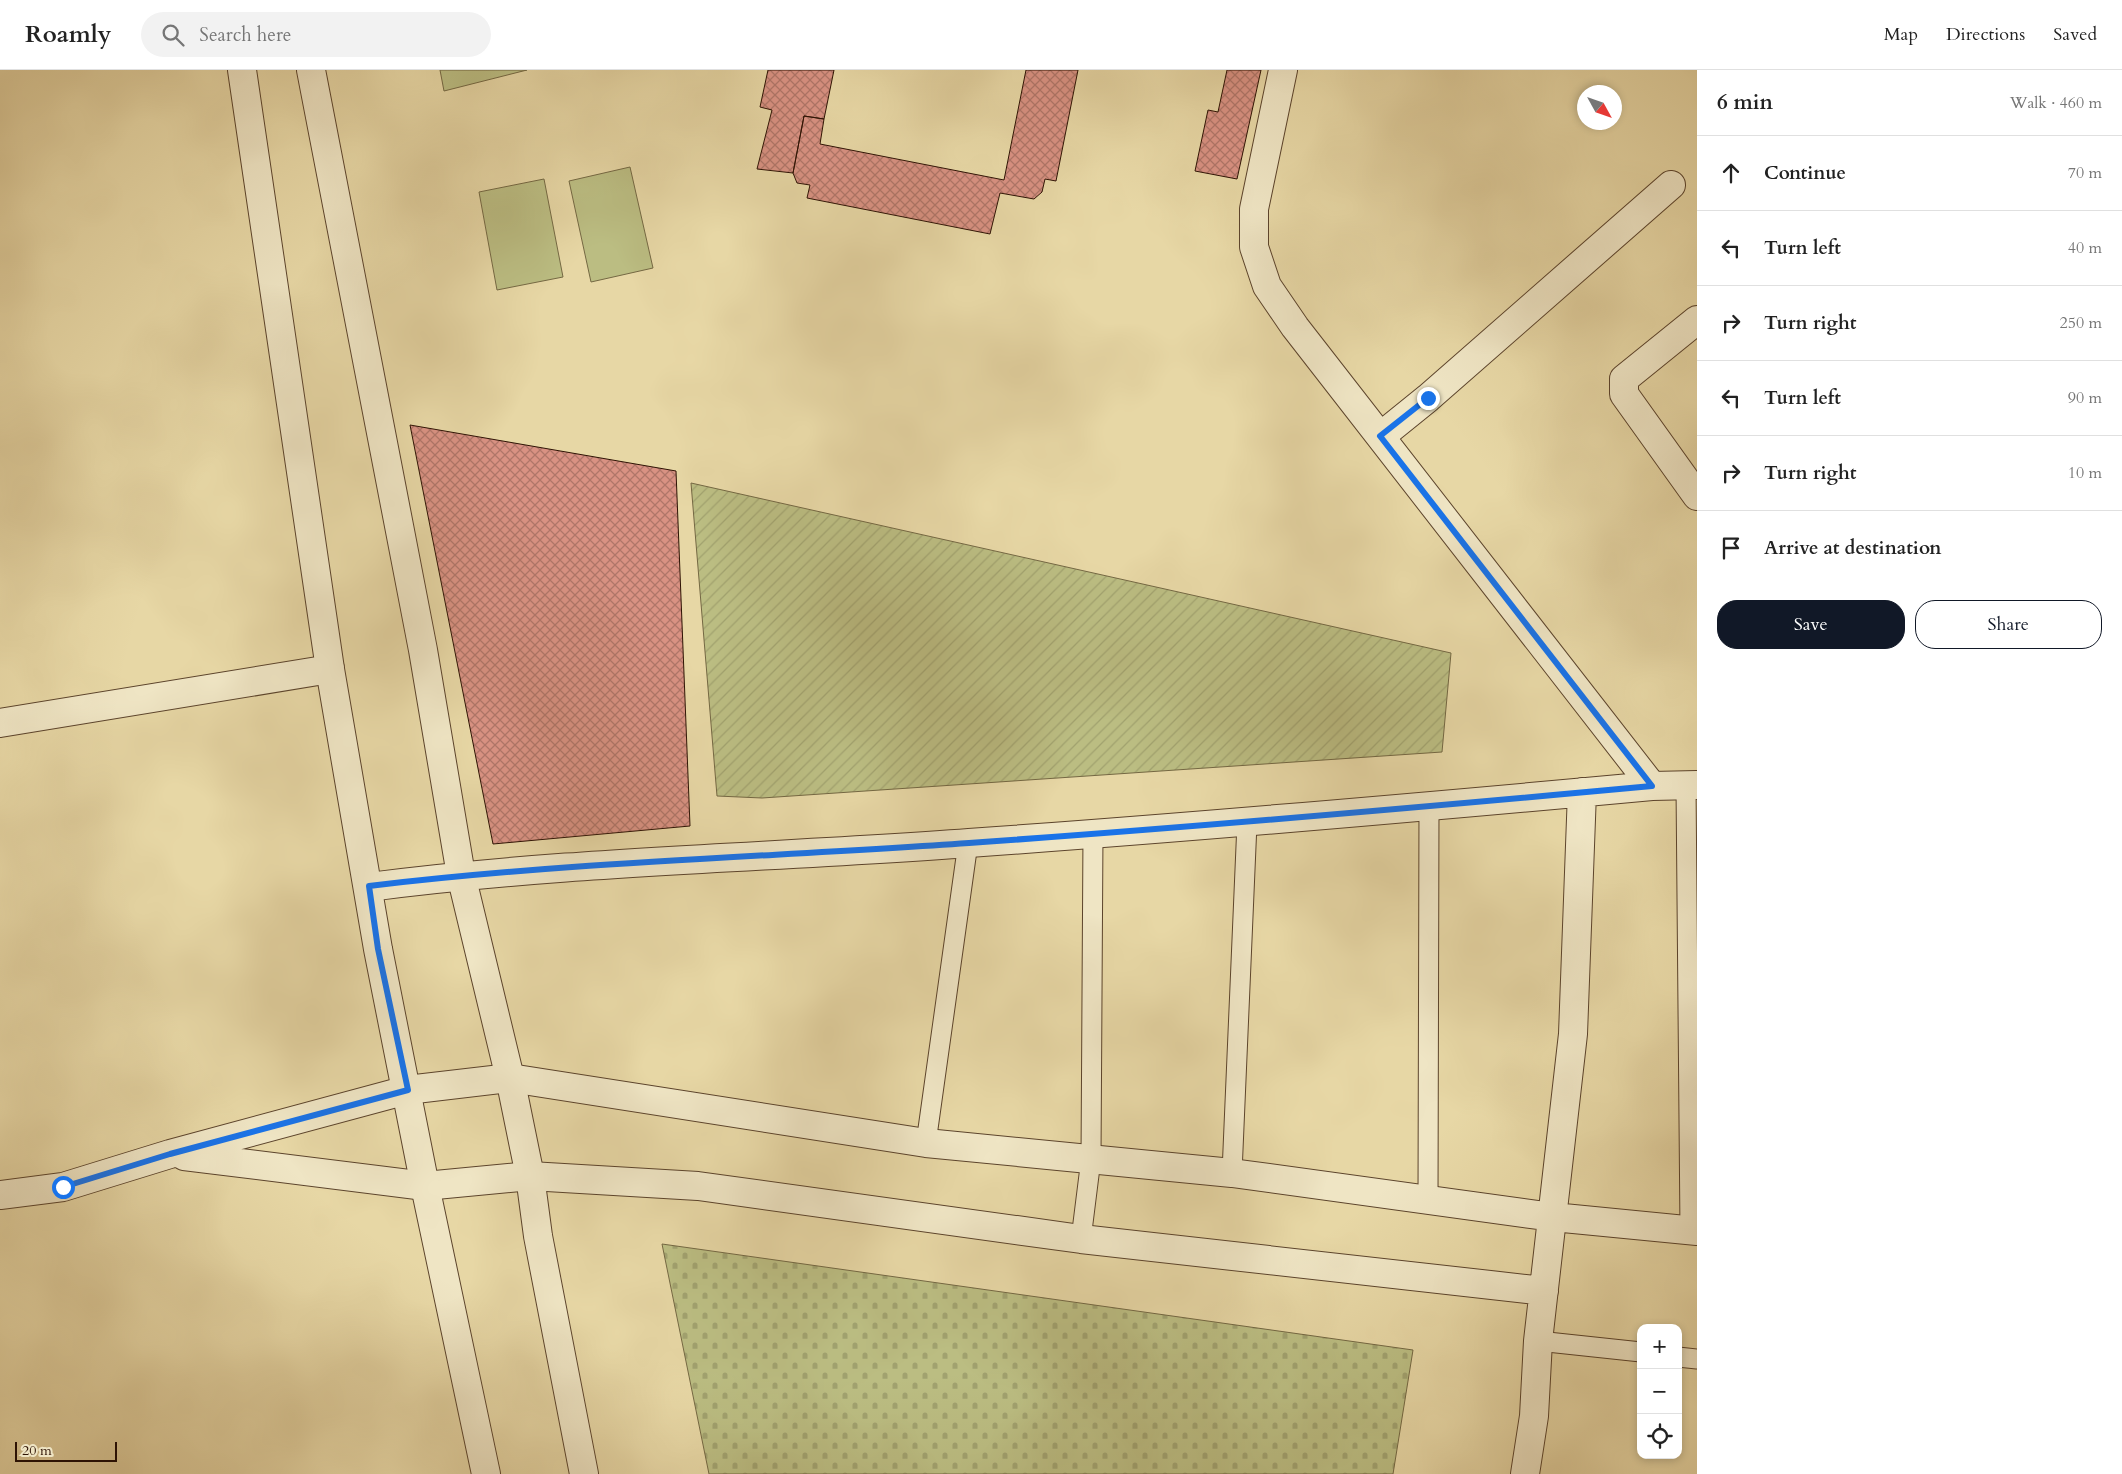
<!DOCTYPE html>
<meta charset="utf-8">
<style>
:root{--surface:#fff;--page:#f2f2f2;--text:#222;--muted:#767676;--line:#e0e0e0;--accent:#111827}
body{margin:0;font-family:Cardo,serif;background:var(--page);color:var(--text)}
.controls{position:absolute;right:15px;bottom:15px;display:grid;overflow:hidden;border-radius:10px;box-shadow:0 2px 8px #0003}
.controls button{width:45px;height:45px;display:grid;place-items:center;padding:0;border:0;border-bottom:1px solid var(--line);background:var(--surface);color:var(--text);font:25px sans-serif}
.compass{position:absolute;left:1577px;top:15px;width:45px;height:45px;border-radius:50%;background:var(--surface);box-shadow:0 2px 8px #0003;rotate:130deg}
.scale{position:absolute;left:15px;bottom:12px;width:102px;box-sizing:border-box;padding-left:5px;border:2px solid #2e1304;border-top:0;font-size:14px;line-height:18px;white-space:nowrap;color:#2e1304;-webkit-text-stroke:4px #efe5c4;paint-order:stroke}
.stop{position:absolute;width:15px;height:15px;margin:-11px;border:4px solid #1a73e8;border-radius:50%;background:#fff}
.stop.end{background:#1a73e8;border-color:#fff;box-shadow:0 1px 5px #0008}
.list{margin:0;padding:0;list-style:none}
h2{display:flex;justify-content:space-between;align-items:center;height:65px;margin:0;padding:0 20px;font-size:21px}
h2 small{font-size:16px;font-weight:400;color:var(--muted)}
.list li{display:grid;grid-template-columns:32px 1fr auto;gap:15px;align-items:center;box-sizing:border-box;height:75px;padding:0 20px;border-top:1px solid var(--line)}
.list b{display:block;font-size:19px;white-space:nowrap}
.list em{font-size:16px;font-style:normal;color:var(--muted)}
.actions{display:flex;gap:10px;padding:15px 20px}
.actions a{flex:1;padding:11px 0;border:1px solid var(--accent);border-radius:20px;text-align:center;font-size:18px;color:var(--accent)}
.actions .main{background:var(--accent);color:#fff}
.icon{flex:none;width:28px;height:28px;fill:none;stroke:currentColor;stroke-width:2;stroke-linecap:round;stroke-linejoin:round}
.map{position:relative;flex:none;width:1697px;height:1404px;overflow:hidden}
header{display:flex;align-items:center;gap:30px;box-sizing:border-box;height:70px;padding:0 25px;background:var(--surface);border-bottom:1px solid var(--line)}
header strong{font-size:24px}
nav{display:flex;gap:28px;margin-inline-start:auto;font-size:18px}
.search{width:350px;height:45px;background:var(--page);display:flex;align-items:center;gap:12px;box-sizing:border-box;padding:0 18px;border-radius:28px;color:var(--muted);font-size:19px}
main{display:flex}
aside{flex:1;background:var(--surface)}
.map>svg:first-child{display:block}
</style>
<header>
<strong>Roamly</strong>
<div class="search"><svg class="icon" aria-label="search" viewBox="0 0 24 24"><circle cx="10" cy="10" r="6"/><path d="M15 15l6 6"/></svg>Search here</div>
<nav><a>Map</a><a>Directions</a><a>Saved</a></nav>
</header>
<main>
<div class="map">
<svg width="1697" height="1404" viewBox="0 0 1697 1404">
<defs>
<pattern id="cemetery-stones" width="16" height="16" patternUnits="userSpaceOnUse" patternTransform="scale(1.25)"><rect width="16" height="16" fill="#bbbd82"/><path d="M2 7V4a2 2 0 0 1 4 0v3zM10 15v-3a2 2 0 0 1 4 0v3z" fill="#a1a26f"/></pattern>
<pattern id="garden-furrows" width="10" height="10" patternUnits="userSpaceOnUse" patternTransform="scale(1.25)"><rect width="10" height="10" fill="#bbbd82"/><path d="M-1 1l2-2M0 10L10 0M9 11l2-2" fill="none" stroke="#a1a26f"/></pattern>
<pattern id="building-cross-hatch" width="8" height="8" patternUnits="userSpaceOnUse" patternTransform="scale(1.25)"><rect width="8" height="8" fill="#d99283"/><path d="M0 0l8 8M0 8l8-8" fill="none" stroke="#b07669"/></pattern>
</defs>
<rect width="100%" height="100%" fill="#e7d7a5"/>
<filter id="stains"><feTurbulence type="fractalNoise" baseFrequency=".004" numOctaves="4"/><feColorMatrix values="0 0 0 0 .2 0 0 0 0 .09 0 0 0 0 .02 0 0 0 .5 -.17"/></filter>
<radialGradient id="worn" r=".72"><stop offset=".6" stop-color="#630" stop-opacity="0"/><stop offset="1" stop-color="#630" stop-opacity=".3"/></radialGradient>
<path fill="#bbbd82" stroke="#746843" d="M440 0H527L444 21Z
M630 97 653 198 591 212 569 111Z
M544 109 563 207 497 220 479 122Z"/>
<path fill="url(#cemetery-stones)" stroke="#746843" d="M662 1174 1413 1280 1393 1404H709Z"/>
<path fill="url(#garden-furrows)" stroke="#746843" d="M691 413 1451 583 1442 682 762 728 717 726Z"/>
<path fill="url(#building-cross-hatch)" stroke="#2e1304" d="M768 0H834L824 49 804 46 793 103 757 99 772 40 760 37Z
M1026 0H1078L1056 111 1045 109 1042 122 1034 129 1000 123 990 164 807 128 810 115 797 113 793 103 804 46 824 49 820 74 1004 110Z
M1227 0H1261L1237 109 1195 101 1208 40 1218 42Z
M410 355 676 401 690 756 493 774Z"/>
<g fill="none" stroke-linecap="round" stroke-linejoin="round">
<g stroke="#5c442c" stroke-width="21">
<path id="service" d="M1686 716 1690 1160
M926 1073 968 773
M1232 1103 1247 753
M1428 1129 1429 736
M1081 1169 1091 1089 1093 763
M1538 1271 1641 1282
M1678 1287 1697 1289"/>
</g>
<g stroke="#5c442c" stroke-width="30">
<path id="minor" d="M1283 0 1254 139V177L1267 216 1295 257 1652 716
M1697 250 1624 309V324L1697 426
M1381 366 1428 328 1671 115
M0 653 330 599
M369 817C568 791 769 788 969 773 1197 757 1424 737 1652 716L1697 715
M184 1086 425 1116 530 1106 698 1116 1081 1169 1544 1221
M0 1125 63 1117 170 1084 407 1020 510 1008 926 1073 1232 1103 1553 1147 1697 1161
M1525 1404 1534 1346 1538 1271 1573 964 1582 722"/>
</g>
<g stroke="#5c442c" stroke-width="30">
<path id="tertiary" d="M242 0 330 599 378 879 425 1116 486 1404
M311 0 423 580 461 805 510 1008 530 1106 538 1166 584 1404"/>
</g>
<use href="#service" stroke="#efe5c4" stroke-width="19"/>
<use href="#minor" stroke="#efe5c4" stroke-width="28"/>
<use href="#tertiary" stroke="#efe5c4" stroke-width="28"/>
</g>
<g fill="none" stroke-linecap="round" stroke-linejoin="round">
<path stroke="#1a73e8" stroke-width="6" d="M63 1117 170 1084 408 1020 378 879 369 816C568 792 769 787 969 773 1196 757 1424 737 1652 716L1380 366 1428 328"/>
</g>
<rect width="100%" height="100%" filter="url(#stains)"/>
<rect width="100%" height="100%" fill="url(#worn)"/>
</svg>
<div class="controls">
<button>+</button>
<button>−</button>
<button><svg class="icon" aria-label="locate" viewBox="0 0 24 24"><circle cx="12" cy="12" r="6"/><path d="M12 2v4M12 18v4M2 12h4M18 12h4"/></svg></button>
</div>
<svg class="compass" viewBox="-18 -18 36 36"><path d="M0-13l5 13h-10z" fill="#e53935"/><path d="M0 13l5-13h-10z" fill="#767676"/></svg>
<div class="scale">20 m</div>
<div class="stop" style="left:63px;top:1117px"></div>
<div class="stop end" style="left:1428px;top:328px"></div>
</div>
<aside>
<h2>6 min<small>Walk · 460 m</small></h2>
<ul class="list">
<li><svg class="icon" aria-label="ahead" viewBox="0 0 24 24"><path d="M12 20V5M6 11l6-6 6 6"/></svg><div><b>Continue</b></div><em>70 m</em></li>
<li><svg class="icon" aria-label="left" viewBox="0 0 24 24"><path d="M17 20v-9H6M10 6l-5 5 5 5"/></svg><div><b>Turn left</b></div><em>40 m</em></li>
<li><svg class="icon" aria-label="right" viewBox="0 0 24 24"><path d="M7 20v-9h11M14 6l5 5-5 5"/></svg><div><b>Turn right</b></div><em>250 m</em></li>
<li><svg class="icon" aria-label="left" viewBox="0 0 24 24"><path d="M17 20v-9H6M10 6l-5 5 5 5"/></svg><div><b>Turn left</b></div><em>90 m</em></li>
<li><svg class="icon" aria-label="right" viewBox="0 0 24 24"><path d="M7 20v-9h11M14 6l5 5-5 5"/></svg><div><b>Turn right</b></div><em>10 m</em></li>
<li><svg class="icon" aria-label="arrive" viewBox="0 0 24 24"><path d="M6 21V4h12l-3 4 3 4H6"/></svg><div><b>Arrive at destination</b></div></li>
</ul>
<div class="actions"><a class="main">Save</a><a>Share</a></div>
</aside>
</main>
